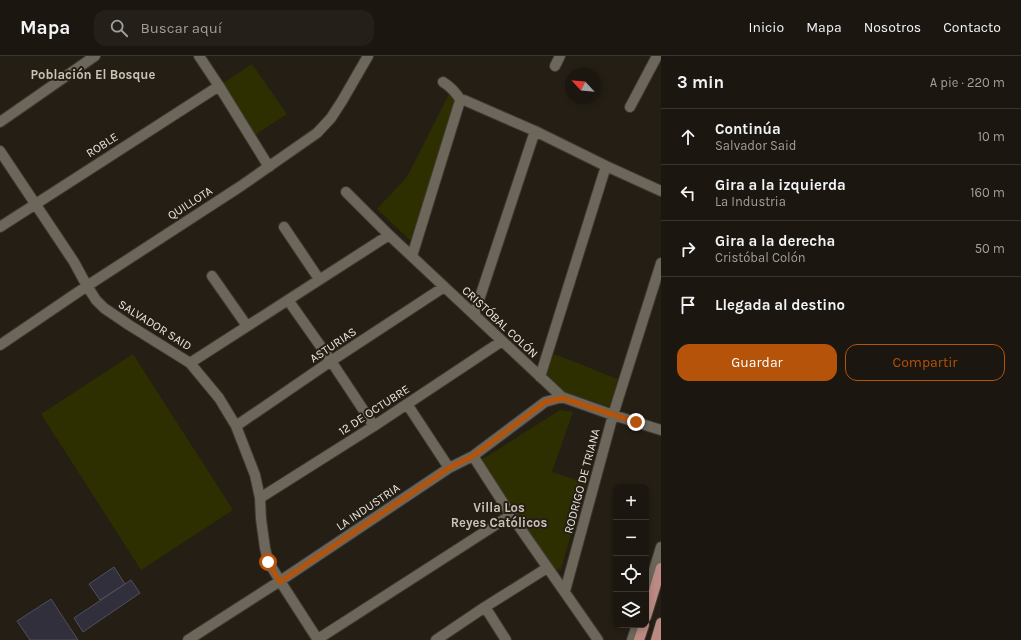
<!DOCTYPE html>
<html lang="es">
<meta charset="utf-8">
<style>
:root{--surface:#1b160f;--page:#241f18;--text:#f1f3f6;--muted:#a09f9e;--line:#39352f;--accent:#b45309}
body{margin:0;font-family:Karla,sans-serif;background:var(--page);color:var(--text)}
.controls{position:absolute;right:12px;bottom:12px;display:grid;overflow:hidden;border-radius:8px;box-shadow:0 2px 6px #0003}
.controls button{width:36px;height:36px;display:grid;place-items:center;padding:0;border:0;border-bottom:1px solid var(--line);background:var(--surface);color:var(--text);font:20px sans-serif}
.compass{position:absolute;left:565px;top:12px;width:36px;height:36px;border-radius:50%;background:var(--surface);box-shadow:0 2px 6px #0003;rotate:296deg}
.stop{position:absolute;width:12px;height:12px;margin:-9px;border:3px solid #b45309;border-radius:50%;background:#fff}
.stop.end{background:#b45309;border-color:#fff;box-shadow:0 1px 4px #0008}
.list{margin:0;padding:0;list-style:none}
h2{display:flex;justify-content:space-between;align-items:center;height:52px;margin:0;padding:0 16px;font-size:17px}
h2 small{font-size:13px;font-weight:400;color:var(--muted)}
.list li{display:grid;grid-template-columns:26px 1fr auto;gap:12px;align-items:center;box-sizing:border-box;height:56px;padding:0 16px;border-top:1px solid var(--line)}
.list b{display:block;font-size:15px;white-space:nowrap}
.list p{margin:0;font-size:13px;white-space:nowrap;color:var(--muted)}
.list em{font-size:13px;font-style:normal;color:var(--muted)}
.actions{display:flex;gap:8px;padding:12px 16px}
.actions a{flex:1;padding:9px 0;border:1px solid var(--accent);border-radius:12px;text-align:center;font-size:14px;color:var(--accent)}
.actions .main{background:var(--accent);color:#fff}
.icon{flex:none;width:22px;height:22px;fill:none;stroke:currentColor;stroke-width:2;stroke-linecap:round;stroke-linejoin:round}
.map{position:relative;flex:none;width:661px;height:584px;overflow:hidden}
header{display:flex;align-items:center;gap:24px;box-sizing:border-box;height:56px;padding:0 20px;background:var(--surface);border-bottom:1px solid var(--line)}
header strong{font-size:19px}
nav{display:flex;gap:22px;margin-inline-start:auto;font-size:14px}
.search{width:280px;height:36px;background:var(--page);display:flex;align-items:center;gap:10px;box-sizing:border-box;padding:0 14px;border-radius:12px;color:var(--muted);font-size:15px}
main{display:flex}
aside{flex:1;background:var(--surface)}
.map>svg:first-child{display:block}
</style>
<header>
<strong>Mapa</strong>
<div class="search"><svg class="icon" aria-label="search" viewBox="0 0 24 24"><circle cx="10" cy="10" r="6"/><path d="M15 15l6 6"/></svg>Buscar aquí</div>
<nav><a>Inicio</a><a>Mapa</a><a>Nosotros</a><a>Contacto</a></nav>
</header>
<main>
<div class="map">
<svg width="661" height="584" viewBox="0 0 661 584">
<rect width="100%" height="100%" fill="#241e14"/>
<path fill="#2d2f00" d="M252 8 287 58 255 79 219 30Z
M449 38 456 44 411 185 377 153 407 121Z
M133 298 233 454 141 514 41 358Z
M554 298 618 323 610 351 564 336 545 319Z
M560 354 573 356 552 416 586 427 561 513 552 514 478 406Z"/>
<path fill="#312f3b" stroke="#514f5c" d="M114 511 125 528 100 544 89 528Z
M131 524 140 537 83 576 74 562Z
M51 543 78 584H30L17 565Z"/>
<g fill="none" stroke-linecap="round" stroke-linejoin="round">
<g stroke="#3e3933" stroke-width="12">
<path id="street" d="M199 0 219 30 269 111
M555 10 560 0
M443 26C451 31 456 36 461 45L464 44 535 75 606 110 661 135
M630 51 657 0
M0 66 95 0
M0 95 74 206 87 230 96 244 104 252 129 269 190 307 219 342 236 370 255 419 260 442 261 463 265 492 268 505 280 525 318 584
M346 136 389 179 562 341 613 359 661 374
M0 171 219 30
M284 171 319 223
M412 200 459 48 461 45
M212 220 247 270
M288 244 331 305 374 370
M474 259 535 75
M0 289 87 230 241 130 317 77 331 62 342 45 368 0
M190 307 389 179
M540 321 606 110
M407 348 449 412
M236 370 331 305 444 231
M473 400 511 459 598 584
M260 442 374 370 502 285
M565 535 613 359 661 207
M646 540 661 491
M485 551 506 584
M318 583 511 459
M188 584 280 525 449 412 473 400 545 346 562 341
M436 584 485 551 547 512
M632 584 637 569"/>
</g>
<g stroke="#3e3933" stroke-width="12">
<path id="primary" d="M646 561 661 512
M639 584 644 569
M656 584 661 567"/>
</g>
<use href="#street" stroke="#6d665a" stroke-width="10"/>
<use href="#primary" stroke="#bc8a82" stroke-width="10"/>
</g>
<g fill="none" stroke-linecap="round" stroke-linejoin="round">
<path stroke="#b45309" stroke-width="5" d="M268 506 280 526 449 412 473 400 545 346 562 342 636 366"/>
</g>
<g text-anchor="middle" stroke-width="4" stroke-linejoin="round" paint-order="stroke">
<g font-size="12" fill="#ebe6e0" stroke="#241e14">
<text transform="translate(102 89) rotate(-33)" y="4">ROBLE</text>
<text transform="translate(190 147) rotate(-33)" y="4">QUILLOTA</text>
<text transform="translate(500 266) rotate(43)" y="4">CRISTÓBAL COLÓN</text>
<text transform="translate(155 269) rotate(32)" y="4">SALVADOR SAID</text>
<text transform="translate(333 289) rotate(-34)" y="4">ASTURIAS</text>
<text transform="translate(374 354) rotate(-33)" y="4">12 DE OCTUBRE</text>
<text transform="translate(582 425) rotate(-75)" y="4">RODRIGO DE TRIANA</text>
<text transform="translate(368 451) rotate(-34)" y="4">LA INDUSTRIA</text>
</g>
<g font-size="13" font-weight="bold" fill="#ccc3b6" stroke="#241e14">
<text x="93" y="23">Población El Bosque</text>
<text x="499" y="456">Villa Los<tspan x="499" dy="15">Reyes Católicos</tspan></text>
</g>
</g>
</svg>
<div class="controls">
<button>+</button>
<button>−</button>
<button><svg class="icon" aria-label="locate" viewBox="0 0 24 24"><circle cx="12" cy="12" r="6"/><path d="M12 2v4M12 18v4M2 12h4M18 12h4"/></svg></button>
<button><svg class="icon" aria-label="layers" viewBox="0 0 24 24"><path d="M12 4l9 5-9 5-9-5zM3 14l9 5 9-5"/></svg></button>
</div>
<svg class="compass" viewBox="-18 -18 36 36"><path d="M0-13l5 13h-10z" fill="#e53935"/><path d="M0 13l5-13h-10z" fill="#a09f9e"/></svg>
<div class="stop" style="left:268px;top:506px"></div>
<div class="stop end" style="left:636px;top:366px"></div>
</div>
<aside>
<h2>3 min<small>A pie · 220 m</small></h2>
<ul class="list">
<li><svg class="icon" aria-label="ahead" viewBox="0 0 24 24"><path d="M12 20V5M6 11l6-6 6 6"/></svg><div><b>Continúa</b><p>Salvador Said</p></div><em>10 m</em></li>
<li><svg class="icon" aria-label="left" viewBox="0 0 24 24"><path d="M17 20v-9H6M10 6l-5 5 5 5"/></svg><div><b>Gira a la izquierda</b><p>La Industria</p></div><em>160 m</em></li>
<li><svg class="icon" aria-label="right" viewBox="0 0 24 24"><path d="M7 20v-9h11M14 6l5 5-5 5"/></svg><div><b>Gira a la derecha</b><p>Cristóbal Colón</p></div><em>50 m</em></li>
<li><svg class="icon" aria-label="arrive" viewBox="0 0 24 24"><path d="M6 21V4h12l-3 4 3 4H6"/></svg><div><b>Llegada al destino</b></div></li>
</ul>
<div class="actions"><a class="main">Guardar</a><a>Compartir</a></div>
</aside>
</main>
